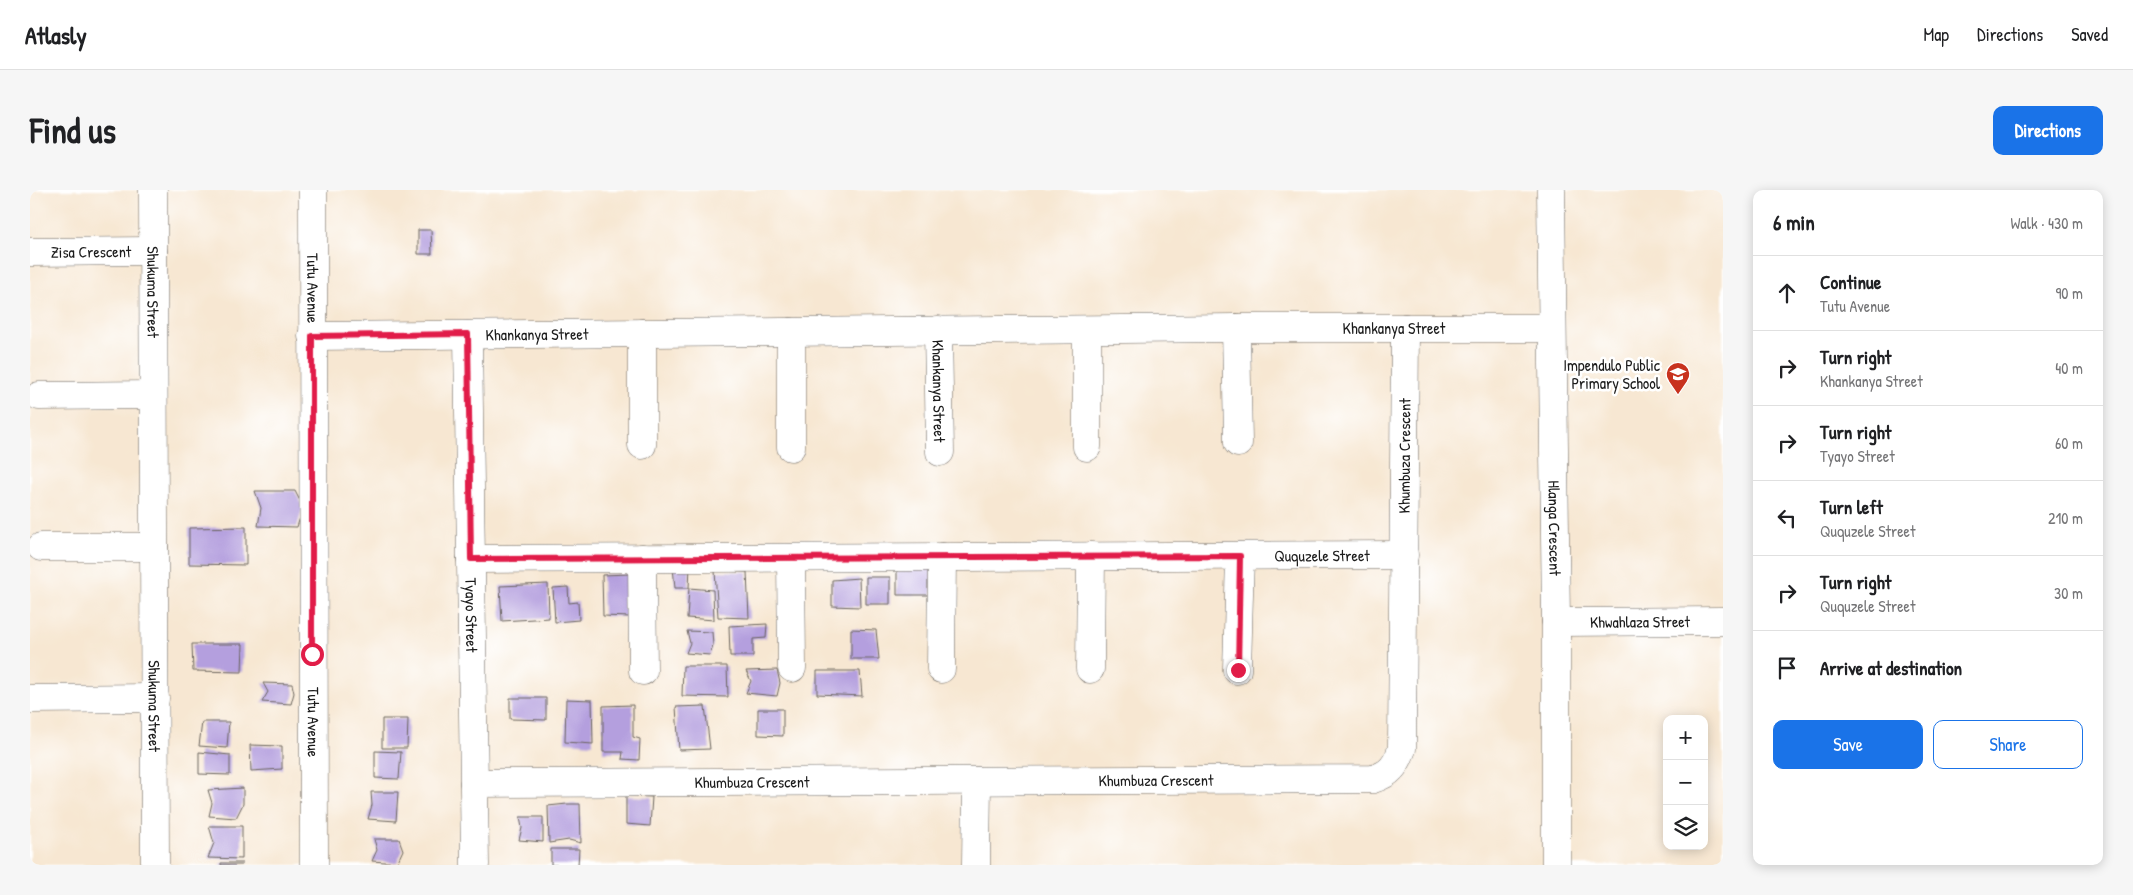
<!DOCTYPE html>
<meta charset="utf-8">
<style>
:root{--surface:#fff;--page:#f6f6f6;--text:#202124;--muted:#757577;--line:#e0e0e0;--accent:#1a73e8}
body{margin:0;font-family:"Patrick Hand",sans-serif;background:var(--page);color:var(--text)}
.controls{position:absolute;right:15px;bottom:15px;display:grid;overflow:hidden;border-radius:10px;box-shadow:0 2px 12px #0003}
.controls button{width:45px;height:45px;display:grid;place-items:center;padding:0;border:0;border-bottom:1px solid var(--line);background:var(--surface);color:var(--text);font:25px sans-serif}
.stop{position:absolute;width:15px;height:15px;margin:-11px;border:4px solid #e11d48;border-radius:50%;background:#fff}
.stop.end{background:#e11d48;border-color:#fff;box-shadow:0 1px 5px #0008}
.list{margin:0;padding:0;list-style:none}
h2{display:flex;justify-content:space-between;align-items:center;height:65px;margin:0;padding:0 20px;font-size:21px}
h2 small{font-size:16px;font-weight:400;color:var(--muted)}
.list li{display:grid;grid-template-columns:32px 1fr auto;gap:15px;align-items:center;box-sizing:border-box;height:75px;padding:0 20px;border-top:1px solid var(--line)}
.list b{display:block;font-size:19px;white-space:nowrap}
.list p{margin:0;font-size:16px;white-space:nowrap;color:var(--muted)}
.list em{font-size:16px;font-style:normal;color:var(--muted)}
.actions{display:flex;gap:10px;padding:15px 20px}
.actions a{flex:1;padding:11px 0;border:1px solid var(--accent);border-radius:10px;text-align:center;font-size:18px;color:var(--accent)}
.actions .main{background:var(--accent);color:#fff}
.icon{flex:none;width:28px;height:28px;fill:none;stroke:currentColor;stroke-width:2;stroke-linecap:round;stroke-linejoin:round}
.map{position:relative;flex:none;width:1693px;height:675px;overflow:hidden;border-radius:10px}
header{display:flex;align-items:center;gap:30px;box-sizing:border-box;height:70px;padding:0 25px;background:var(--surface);border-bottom:1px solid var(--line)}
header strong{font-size:24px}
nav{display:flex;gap:28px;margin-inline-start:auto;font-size:18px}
.intro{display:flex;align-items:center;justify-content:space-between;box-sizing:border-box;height:120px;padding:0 30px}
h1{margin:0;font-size:35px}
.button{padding:12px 22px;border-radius:10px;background:var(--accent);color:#fff;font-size:18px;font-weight:700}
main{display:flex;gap:30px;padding:0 30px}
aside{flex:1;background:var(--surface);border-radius:10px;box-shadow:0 2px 12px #0003}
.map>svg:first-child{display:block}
</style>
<header>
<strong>Atlasly</strong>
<nav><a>Map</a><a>Directions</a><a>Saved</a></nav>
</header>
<div class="intro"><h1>Find us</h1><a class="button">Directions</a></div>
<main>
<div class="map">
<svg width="1693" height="675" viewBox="0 0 1693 675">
<rect width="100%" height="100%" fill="#fff"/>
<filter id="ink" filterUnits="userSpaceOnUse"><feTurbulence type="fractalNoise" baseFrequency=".02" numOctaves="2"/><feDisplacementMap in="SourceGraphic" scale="10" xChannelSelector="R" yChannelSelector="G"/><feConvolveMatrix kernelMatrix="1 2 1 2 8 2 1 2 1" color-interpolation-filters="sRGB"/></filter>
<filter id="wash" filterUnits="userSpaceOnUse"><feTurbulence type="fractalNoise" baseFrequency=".0096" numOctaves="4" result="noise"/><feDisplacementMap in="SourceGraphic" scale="20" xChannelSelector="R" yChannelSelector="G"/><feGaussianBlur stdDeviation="1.12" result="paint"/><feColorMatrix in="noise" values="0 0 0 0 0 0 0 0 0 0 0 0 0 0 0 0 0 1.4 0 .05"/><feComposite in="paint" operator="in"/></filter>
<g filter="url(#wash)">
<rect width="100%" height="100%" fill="#f7e7d2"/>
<g id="blocks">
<path fill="#b49fde" d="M388 40H401L402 64H388Z
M225 301H265L273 317 267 337 228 336 231 318Z
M216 337V375L159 374V338Z
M660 376 659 398H645L643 377Z
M902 377V405H867V379Z
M685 381 717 382 719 428 688 427Z
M600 384V427L573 426 572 385Z
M836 387H860V414H836Z
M829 388 830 417 802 416V390Z
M518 394 519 428 472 431 470 396Z
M538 397 539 413 548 412 549 430 525 432 523 398Z
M659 398 683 400 684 430 657 428Z
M737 434 736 448 723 449V466H700L699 436Z
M821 439 846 440 849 469H821Z
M657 441 682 442 683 455 680 465 656 463 660 453Z
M162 454H213L212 482 163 481Z
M653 476H697L698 507 652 506Z
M747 480 750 493 747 506 716 503 721 491 716 481Z
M787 481H830L832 506 787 504Z
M233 493 262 494 264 503 261 514 232 512 238 502Z
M480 508H516V530L480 529Z
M536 509 562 510 563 554 535 552Z
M603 515V547L610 549 609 570 592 569 593 562H573V516Z
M675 516 680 559 649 560 646 517Z
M728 519H753V546L728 545Z
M352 529H378L377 558H352Z
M172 532H199L197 558 169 556Z
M220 555 252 556V579L221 581Z
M345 561 371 562 369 589 345 588Z
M169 562 200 565V585L169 584Z
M213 598V614L206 628 179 626 182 613 178 600Z
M341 602H368L366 631 338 629 342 615Z
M596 606 622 607 620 636 596 634Z
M537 614H550L551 653 539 650 519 653 518 616Z
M490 627H513V652L489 650 492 638Z
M179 636H212V669L178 668 184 653Z
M344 649H369L373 660 367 673 342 671 347 660Z
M521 659H549L548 675H521Z
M191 673H212V675H191Z"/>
</g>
</g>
<g filter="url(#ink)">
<use href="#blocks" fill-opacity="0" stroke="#69635c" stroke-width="1"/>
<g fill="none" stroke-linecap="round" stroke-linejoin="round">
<g stroke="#69635c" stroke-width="29">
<g id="minor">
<path id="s1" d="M123 0 125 675"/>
<path id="s2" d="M283 0 284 675"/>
<path id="s3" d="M1521 0 1526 432V675"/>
<path id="s4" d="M0 62 123 61"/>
<path d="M1206 138 1208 253"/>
<path id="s5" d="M908 140 910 262"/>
<path id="s6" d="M438 145 445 675"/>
<path id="s7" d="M282 146 1206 138H1522"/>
<path d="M9 206 123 205"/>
<path d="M612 255V143"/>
<path d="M761 257V142"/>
<path d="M1057 257V140"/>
<path d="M11 357H124"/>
<path d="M612 368 613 481"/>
<path d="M761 368 762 478"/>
<path id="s8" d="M441 369 1374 365"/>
<path id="s9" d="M1526 432 1693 431"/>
<path d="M911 479 912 367"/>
<path d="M1060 479 1061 366"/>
<path d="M1207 480 1210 366"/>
<path d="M0 509 125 508"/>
<path id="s10" d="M444 593 1343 589C1360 584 1366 576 1372 559L1375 138"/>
<path d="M946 675 947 591"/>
</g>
</g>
<use href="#minor" stroke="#fff" stroke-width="28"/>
</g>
</g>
<g fill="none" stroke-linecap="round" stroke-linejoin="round" filter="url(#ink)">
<path stroke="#e11d48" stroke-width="6" d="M282 464V146L438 144 441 369 1210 366 1208 480"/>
</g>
<defs>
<g id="school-pin" transform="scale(1.25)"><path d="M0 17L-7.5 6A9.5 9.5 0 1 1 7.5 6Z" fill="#c8321e" stroke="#fff"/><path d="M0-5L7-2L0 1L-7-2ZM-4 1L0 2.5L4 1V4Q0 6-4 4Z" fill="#fff"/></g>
</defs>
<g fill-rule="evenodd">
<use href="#school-pin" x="1648" y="184"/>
</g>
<g text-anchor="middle" stroke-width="5" stroke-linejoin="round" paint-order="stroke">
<g font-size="16" fill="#1c1c1c" stroke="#fff">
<text dy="6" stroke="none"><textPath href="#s4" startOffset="61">Zisa Crescent</textPath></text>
<text dy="6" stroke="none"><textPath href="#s2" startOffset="98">Tutu Avenue</textPath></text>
<text dy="6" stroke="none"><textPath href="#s1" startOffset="102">Shukuma Street</textPath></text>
<text dy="6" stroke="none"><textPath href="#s7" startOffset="1082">Khankanya Street</textPath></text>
<text dy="6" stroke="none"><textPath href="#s7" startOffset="225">Khankanya Street</textPath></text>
<text dy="6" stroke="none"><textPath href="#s5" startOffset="61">Khankanya Street</textPath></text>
<text dy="6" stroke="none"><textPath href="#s10" startOffset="1236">Khumbuza Crescent</textPath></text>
<text dy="6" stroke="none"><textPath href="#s3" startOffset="338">Hlanga Crescent</textPath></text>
<text dy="6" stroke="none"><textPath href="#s8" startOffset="851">Ququzele Street</textPath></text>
<text dy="6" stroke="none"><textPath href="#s6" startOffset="280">Tyayo Street</textPath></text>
<text dy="6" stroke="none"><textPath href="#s9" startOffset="84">Khwahlaza Street</textPath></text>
<text dy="6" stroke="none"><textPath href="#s1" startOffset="516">Shukuma Street</textPath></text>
<text dy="6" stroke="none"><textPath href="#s2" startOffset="532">Tutu Avenue</textPath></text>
<text dy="6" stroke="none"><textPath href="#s10" startOffset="682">Khumbuza Crescent</textPath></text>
<text dy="6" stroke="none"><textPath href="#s10" startOffset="278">Khumbuza Crescent</textPath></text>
</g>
<g font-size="16" fill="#1c1c1c" stroke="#fff" text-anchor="end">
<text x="1630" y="181">Impendulo Public<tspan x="1630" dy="18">Primary School</tspan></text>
</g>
</g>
</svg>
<div class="controls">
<button>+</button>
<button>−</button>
<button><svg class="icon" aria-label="layers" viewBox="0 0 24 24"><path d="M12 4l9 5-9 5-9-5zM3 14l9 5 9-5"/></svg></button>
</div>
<div class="stop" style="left:282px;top:464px"></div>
<div class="stop end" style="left:1208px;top:480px"></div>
</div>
<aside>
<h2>6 min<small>Walk · 430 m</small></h2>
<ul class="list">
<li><svg class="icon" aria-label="ahead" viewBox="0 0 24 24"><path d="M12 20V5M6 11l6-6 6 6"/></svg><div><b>Continue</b><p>Tutu Avenue</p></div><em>90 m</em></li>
<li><svg class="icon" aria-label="right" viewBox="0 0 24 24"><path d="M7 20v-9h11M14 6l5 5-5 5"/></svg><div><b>Turn right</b><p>Khankanya Street</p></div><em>40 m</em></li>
<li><svg class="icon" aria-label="right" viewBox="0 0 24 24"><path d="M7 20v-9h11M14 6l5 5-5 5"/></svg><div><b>Turn right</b><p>Tyayo Street</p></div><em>60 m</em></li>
<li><svg class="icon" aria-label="left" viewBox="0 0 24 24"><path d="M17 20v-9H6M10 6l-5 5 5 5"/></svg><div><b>Turn left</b><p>Ququzele Street</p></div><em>210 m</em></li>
<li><svg class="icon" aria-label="right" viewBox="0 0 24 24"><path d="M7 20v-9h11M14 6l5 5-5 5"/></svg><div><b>Turn right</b><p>Ququzele Street</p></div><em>30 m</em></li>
<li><svg class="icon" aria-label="arrive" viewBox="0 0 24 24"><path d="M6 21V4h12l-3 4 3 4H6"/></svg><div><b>Arrive at destination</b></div></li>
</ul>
<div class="actions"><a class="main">Save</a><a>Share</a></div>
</aside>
</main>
